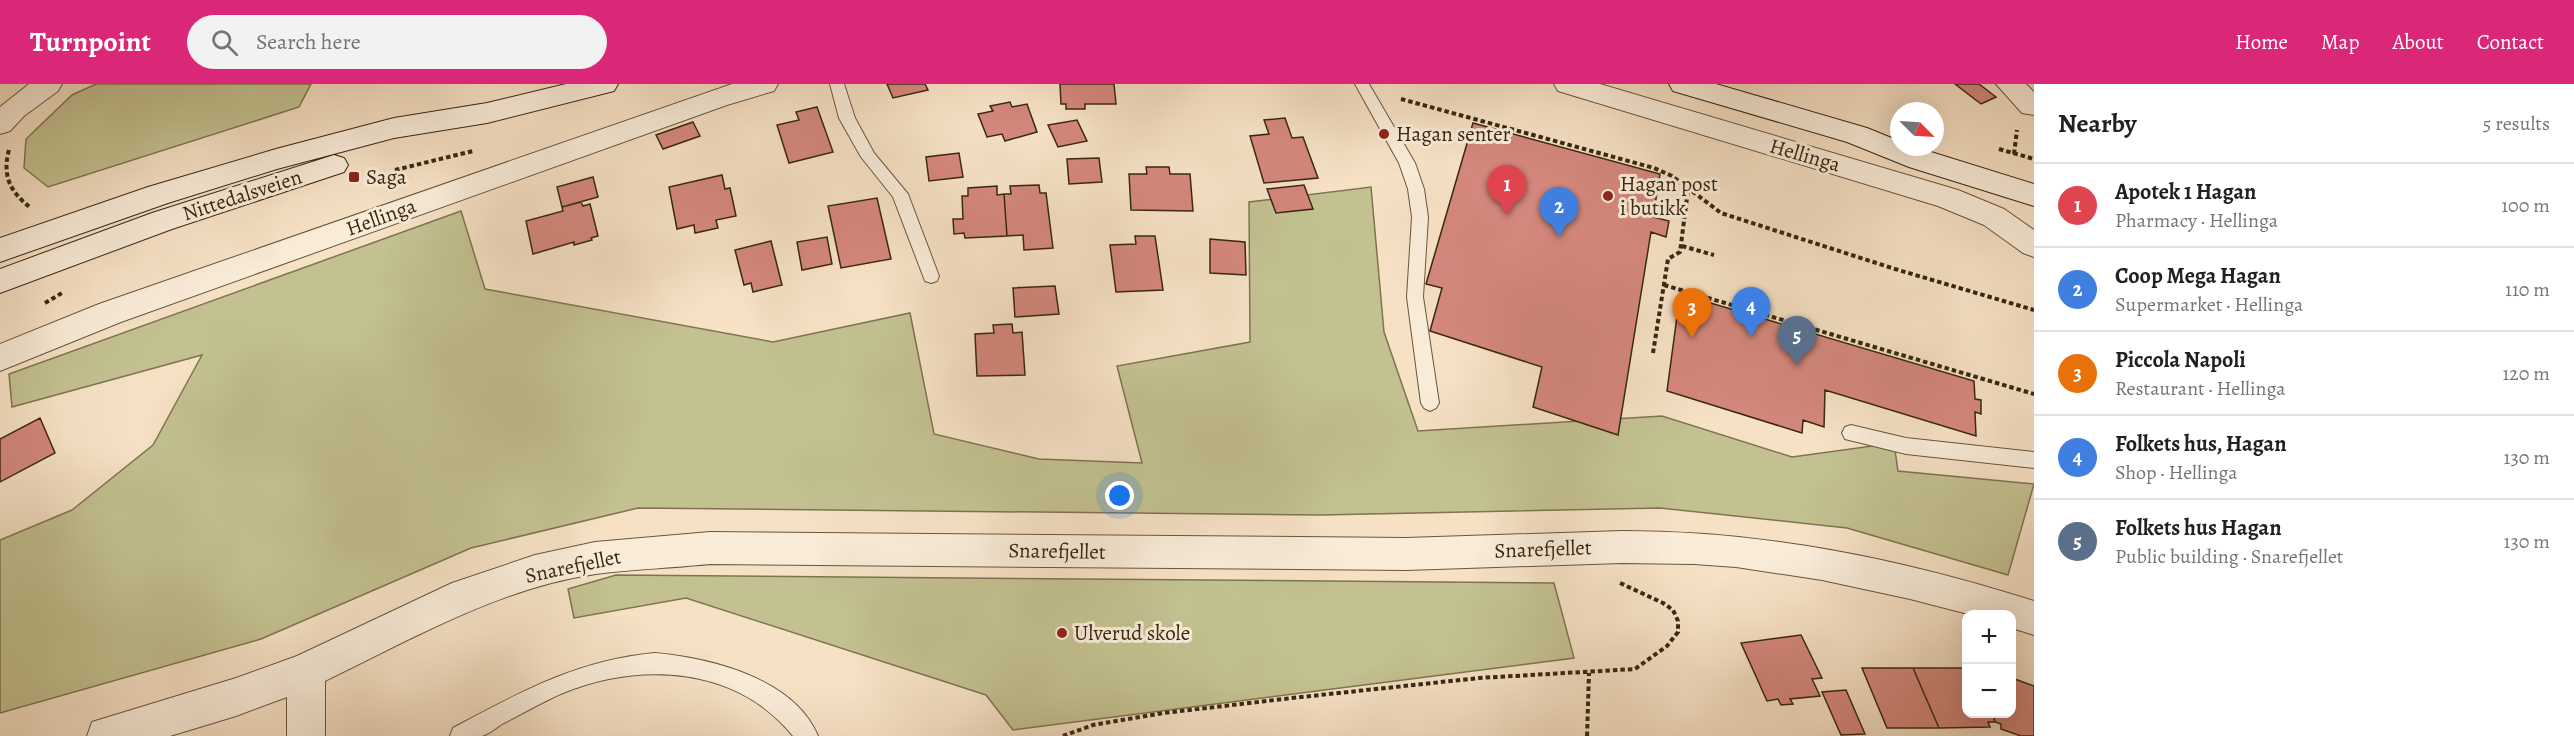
<!DOCTYPE html>
<meta charset="utf-8">
<style>
:root{--surface:#fff;--page:#f2f2f2;--text:#202124;--muted:#757577;--line:#e0e0e0;--accent:#db2777}
body{margin:0;font-family:Alegreya,serif;background:var(--page);color:var(--text)}
.controls{position:absolute;right:18px;bottom:18px;display:grid;overflow:hidden;border-radius:12px;box-shadow:0 6px 24px #0002}
.controls button{width:54px;height:54px;display:grid;place-items:center;padding:0;border:0;border-bottom:2px solid var(--line);background:var(--surface);color:var(--text);font:30px sans-serif}
.compass{position:absolute;left:1890px;top:18px;width:54px;height:54px;border-radius:50%;background:var(--surface);box-shadow:0 6px 24px #0002;rotate:114deg}
.you{position:absolute;left:1120px;top:412px;width:21px;height:21px;margin:-15px;border:4px solid #fff;border-radius:50%;background:#1a73e8;box-shadow:0 0 0 9px #1a73e833}
.badge{display:grid;place-items:center;width:39px;height:39px;border-radius:50%;background:var(--accent);color:#fff;font-size:20px;font-weight:700}
.pin{position:absolute;translate:-50% -50px;filter:drop-shadow(0 2px 3px #0008)}
.pin::after{content:'';position:absolute;top:32px;width:21px;height:18px;background:inherit;clip-path:polygon(0 0,100% 0,50% 100%)}
.list{margin:0;padding:0;list-style:none}
h2{display:flex;justify-content:space-between;align-items:center;height:78px;margin:0;padding:0 24px;font-size:26px}
h2 small{font-size:20px;font-weight:400;color:var(--muted)}
.list li{display:grid;grid-template-columns:39px 1fr auto;gap:18px;align-items:center;box-sizing:border-box;height:84px;padding:0 24px;border-top:2px solid var(--line)}
.list b{display:block;font-size:22px;white-space:nowrap}
.list p{margin:0;font-size:20px;white-space:nowrap;color:var(--muted)}
.list em{font-size:20px;font-style:normal;color:var(--muted)}
.icon{flex:none;width:33px;height:33px;fill:none;stroke:currentColor;stroke-width:2;stroke-linecap:round;stroke-linejoin:round}
.map{position:relative;flex:none;width:2034px;height:652px;overflow:hidden}
header{display:flex;align-items:center;gap:36px;box-sizing:border-box;height:84px;padding:0 30px;background:var(--accent);color:#fff}
header strong{font-size:28px}
nav{display:flex;gap:33px;margin-inline-start:auto;font-size:21px}
.search{width:420px;height:54px;background:var(--page);display:flex;align-items:center;gap:15px;box-sizing:border-box;padding:0 21px;border-radius:33px;color:var(--muted);font-size:22px}
main{display:flex}
aside{flex:1;background:var(--surface)}
.map>svg:first-child{display:block}
</style>
<header>
<strong>Turnpoint</strong>
<div class="search"><svg class="icon" aria-label="search" viewBox="0 0 24 24"><circle cx="10" cy="10" r="6"/><path d="M15 15l6 6"/></svg>Search here</div>
<nav><a>Home</a><a>Map</a><a>About</a><a>Contact</a></nav>
</header>
<main>
<div class="map">
<svg width="2034" height="652" viewBox="0 0 2034 652">
<rect width="100%" height="100%" fill="#f6e1c5"/>
<filter id="stains"><feTurbulence type="fractalNoise" baseFrequency=".00333" numOctaves="4"/><feColorMatrix values="0 0 0 0 .2 0 0 0 0 .09 0 0 0 0 .02 0 0 0 .5 -.17"/></filter>
<radialGradient id="worn" r=".72"><stop offset=".6" stop-color="#630" stop-opacity="0"/><stop offset="1" stop-color="#630" stop-opacity=".3"/></radialGradient>
<path fill="#c3c190" stroke="#7e7451" stroke-width="1.5" d="M96 0H311L299 23 48 103 24 84 26 55 72 11Z
M1371 103 1384 248 1418 347 1662 332 1792 373 1894 359 1898 387 2034 400 2008 491 1847 444 1660 424 1321 431 638 424 471 464 261 555 0 629V456L72 426 153 361 202 271 12 323 9 290 461 127 485 205 773 258 910 229 934 350 1039 375 1142 379 1117 282 1250 258 1249 118Z
M616 491 1554 499 1574 574 1013 646 986 611 686 514 574 534 568 505Z"/>
<path fill="#d4877c" stroke="#382712" stroke-width="1.5" d="M887 0H925L928 6 893 14Z
M1060 0H1114L1116 20H1085V25H1066V20H1061Z
M1955 0H1979L1996 13 1981 20Z
M1010 18 1012 23 1027 20 1037 48 1005 57 1002 50 987 53 978 30 993 27 990 22Z
M817 23 833 68 789 79 777 41 799 36 796 28Z
M1285 34 1292 54 1303 53 1318 94 1264 99 1250 52 1269 50 1264 36Z
M1077 36 1087 57 1058 63 1048 41Z
M693 38 700 52 663 65 656 51Z
M1473 39 1660 90 1653 133 1669 137 1666 153 1651 148 1618 351 1533 323 1542 283 1430 247 1442 204 1426 200Z
M959 69 963 93 929 97 926 73Z
M1099 74 1102 98 1069 100 1067 75Z
M1146 83H1169L1170 90H1190L1193 127 1131 126 1129 90H1147Z
M722 91 725 105 730 104 736 132 716 136 718 144 695 149 694 141 677 145 669 103Z
M593 93 598 113 562 123 557 103Z
M1039 101 1040 109H1046L1053 164 1024 166 1023 151 1007 152 1004 110H1011L1010 102Z
M1304 101 1313 125 1276 129 1267 105Z
M997 102V111L1004 110 1007 152 965 154 964 149 954 150 953 135H963L962 112H968V104Z
M877 114 891 175 841 184 828 122Z
M581 118 583 122 590 120 598 152 591 154 592 156 574 161V158L533 170 526 137 563 127 562 123Z
M1135 152H1155L1163 206 1116 208 1110 161 1136 160Z
M827 153 832 180 802 186 797 158Z
M1210 155 1245 158 1246 191 1210 189Z
M771 157 782 201 753 208 751 199 744 201 735 166Z
M1055 202 1059 230 1015 233 1013 204Z
M1680 210 1974 297 1975 315 1981 316V330L1975 328 1976 352 1825 306 1824 343 1803 336 1802 349 1667 307Z
M1012 240 1013 249 1022 248 1025 291 977 292 975 250 994 249 993 241Z
M40 334 55 369 0 398V355Z
M1801 551 1822 594 1812 595 1820 612 1790 615 1793 620 1781 621 1778 615 1767 617 1741 559Z
M1862 584H1913L1939 644H1887Z
M1913 584H1963L1966 592V630H1993L1995 638H1988L1990 643 1939 644Z
M2012 594 2034 602V652H2021L2001 645V640L1995 638 1993 630H2012Z
M1846 606 1865 650 1841 651 1822 608Z"/>
<g fill="none" stroke-linecap="round" stroke-linejoin="round">
<g stroke="#68563f" stroke-width="2">
<path id="service" d="M830 0H844L855 34 874 69 908 110 939 192 937 197 931 199 925 197 893 113 861 73 839 34Z
M1355 0H1369L1415 79 1424 105 1428 133 1423 213 1439 319 1436 324 1430 327 1424 324 1421 319 1407 213 1412 133 1408 105 1399 79Z
M1851 341 1906 354 2034 368V384L1906 370 1845 355 1842 349 1845 343Z
M655 569C710 574 794 594 818 652H793C737 583 642 577 563 609 542 618 522 630 502 640 496 644 489 650 482 652 473 652 460 652 450 652L453 644C520 608 578 576 655 569Z"/>
</g>
<g stroke="#68563f" stroke-width="2">
<path id="minor" d="M29 0H62L58 7 24 32 10 47 0 50V23Z
M732 0H778L774 7 727 21 121 238 0 287V260L99 220Z
M1554 0H1600L1958 106 2004 125 2034 146V173L2023 169 1984 141 1938 122 1558 7Z
M1996 0H2026L2034 8V31L2022 29Z
M1622 447C1764 447 1899 474 2034 517V551L2012 544V530H1968L1910 515 1822 496 1736 483 1694 480 1622 479 1406 486 710 480C672 484 634 485 596 490 499 504 412 555 325 597V652H287V613L236 632 170 652H87L92 638 236 594 297 572 452 499 535 471 595 458 710 448 1406 454Z"/>
</g>
<g stroke="#382712" stroke-width="2">
<path id="secondary" d="M566 0H618L614 7 487 39 394 54 277 85 168 119 0 178V154L148 103 276 65 394 34 487 19Z
M1669 0H1716L1867 44 1899 57V63H1915L2034 100V122L1909 83 1847 58 1673 7Z
M334 71 344 74 348 81 344 88 172 145 0 209V185L152 129Z"/>
</g>
<path stroke="#382712" stroke-width="4" stroke-dasharray="4.5 3" stroke-linecap="butt" d="M1401 15 1654 84 1672 92 1721 129 1895 185 2034 226
M1999 65 2034 75
M9 66C2 92 10 108 31 124
M2014 70 2017 46
M395 86 473 67
M1682 162 1714 171
M1664 201 2034 310
M45 219 62 209
M1653 269 1668 175 1680 168 1688 106
M1063 652 1093 641 1164 629 1292 614 1479 594 1635 585 1667 562 1678 548V537L1673 526 1663 519 1620 499
M1587 652 1589 589"/>
<use href="#service" fill="#f9ecd9" fill-rule="evenodd"/>
<use href="#minor" fill="#f9ecd9" fill-rule="evenodd"/>
<use href="#secondary" fill="#f9ecd9" fill-rule="evenodd"/>
</g>
<g fill="#8f2418" stroke="#f9ecd9" stroke-width="2">
<circle cx="1384" cy="50" r="6"/>
<rect x="348" y="87" width="12" height="12" rx="3"/>
<circle cx="1608" cy="112" r="6"/>
<circle cx="1062" cy="549" r="6"/>
</g>
<g text-anchor="middle" stroke-width="6" stroke-linejoin="round" paint-order="stroke">
<g font-size="21" fill="#382712" stroke="#f9ecd9" text-anchor="start">
<text x="1396" y="57">Hagan senter</text>
<text x="366" y="100">Saga</text>
<text x="1620" y="107">Hagan post<tspan x="1620" dy="24">i butikk</tspan></text>
<text x="1074" y="556">Ulverud skole</text>
</g>
<g font-size="21" fill="#382712" stroke="#f9ecd9">
<text transform="translate(1805 71) rotate(16)" y="7">Hellinga</text>
<text transform="translate(242 111) rotate(-18)" y="7">Nittedalsveien</text>
<text transform="translate(381 133) rotate(-20)" y="7">Hellinga</text>
<text transform="translate(1543 465) rotate(-2)" y="7">Snarefjellet</text>
<text transform="translate(1057 467) rotate(1)" y="7">Snarefjellet</text>
<text transform="translate(573 482) rotate(-12)" y="7">Snarefjellet</text>
</g>
</g>
<rect width="100%" height="100%" filter="url(#stains)"/>
<rect width="100%" height="100%" fill="url(#worn)"/>
</svg>
<div class="controls">
<button>+</button>
<button>−</button>
</div>
<svg class="compass" viewBox="-18 -18 36 36"><path d="M0-13l5 13h-10z" fill="#e53935"/><path d="M0 13l5-13h-10z" fill="#757577"/></svg>
<div class="you"></div>
<div class="pin badge" style="left:1507px;top:131px;background:#e0444e">1</div>
<div class="pin badge" style="left:1559px;top:153px;background:#3f7fe0">2</div>
<div class="pin badge" style="left:1692px;top:254px;background:#e8710a">3</div>
<div class="pin badge" style="left:1751px;top:253px;background:#3f7fe0">4</div>
<div class="pin badge" style="left:1797px;top:282px;background:#5c6f8a">5</div>
</div>
<aside>
<h2>Nearby<small>5 results</small></h2>
<ul class="list">
<li><span class="badge" style="background:#e0444e">1</span><div><b>Apotek 1 Hagan</b><p>Pharmacy · Hellinga</p></div><em>100 m</em></li>
<li><span class="badge" style="background:#3f7fe0">2</span><div><b>Coop Mega Hagan</b><p>Supermarket · Hellinga</p></div><em>110 m</em></li>
<li><span class="badge" style="background:#e8710a">3</span><div><b>Piccola Napoli</b><p>Restaurant · Hellinga</p></div><em>120 m</em></li>
<li><span class="badge" style="background:#3f7fe0">4</span><div><b>Folkets hus, Hagan</b><p>Shop · Hellinga</p></div><em>130 m</em></li>
<li><span class="badge" style="background:#5c6f8a">5</span><div><b>Folkets hus Hagan</b><p>Public building · Snarefjellet</p></div><em>130 m</em></li>
</ul>
</aside>
</main>
